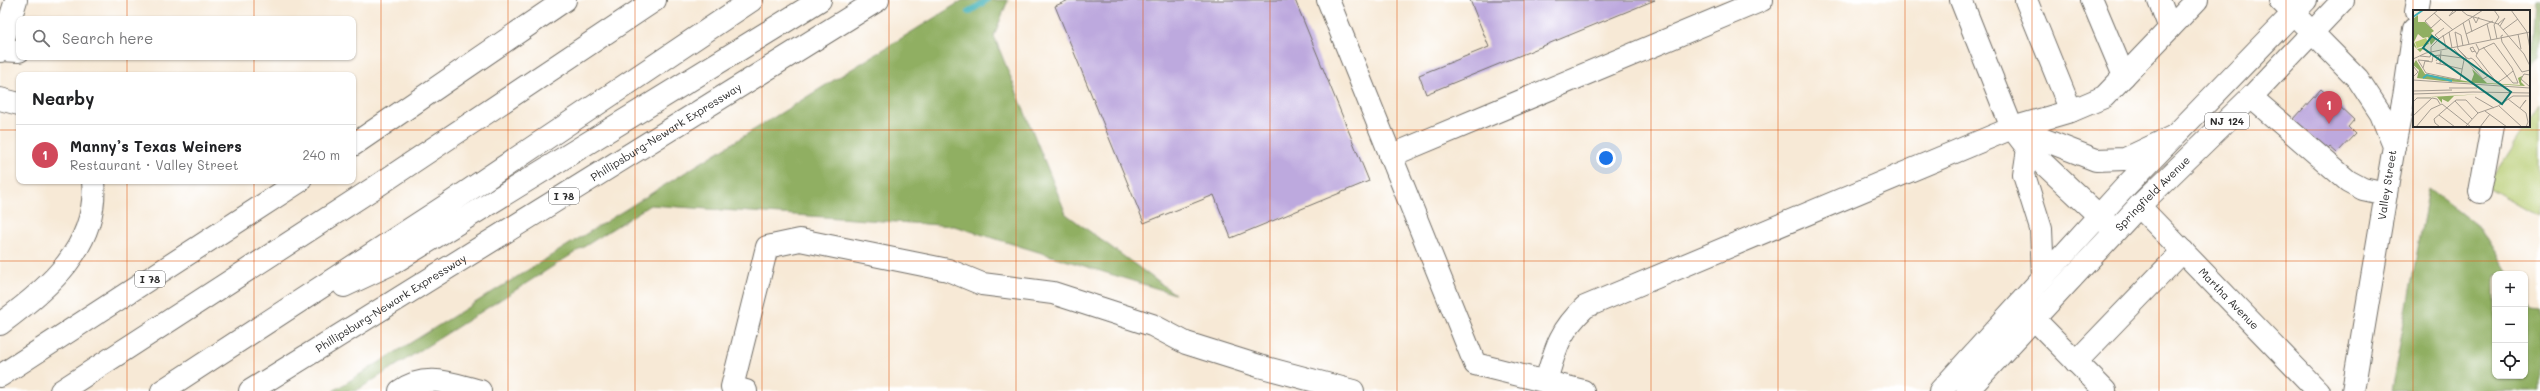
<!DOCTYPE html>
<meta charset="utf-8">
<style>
:root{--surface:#fff;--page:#f2f2f2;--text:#202124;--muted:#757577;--line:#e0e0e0;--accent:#d1495b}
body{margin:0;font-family:Mali,sans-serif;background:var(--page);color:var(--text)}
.controls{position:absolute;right:12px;bottom:12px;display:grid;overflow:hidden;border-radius:8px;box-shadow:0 1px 3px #0004}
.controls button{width:36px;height:36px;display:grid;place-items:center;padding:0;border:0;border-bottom:1px solid var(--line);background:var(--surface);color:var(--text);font:20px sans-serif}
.you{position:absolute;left:1606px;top:158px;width:14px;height:14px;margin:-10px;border:3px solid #fff;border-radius:50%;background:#1a73e8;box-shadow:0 0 0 6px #1a73e833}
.badge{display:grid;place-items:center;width:26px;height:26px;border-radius:50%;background:var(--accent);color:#fff;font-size:13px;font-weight:700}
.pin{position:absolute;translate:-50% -33px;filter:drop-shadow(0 1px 2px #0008)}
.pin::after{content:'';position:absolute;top:21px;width:14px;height:12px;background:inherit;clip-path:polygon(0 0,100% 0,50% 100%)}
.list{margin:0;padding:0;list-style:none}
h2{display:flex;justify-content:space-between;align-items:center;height:52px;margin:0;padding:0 16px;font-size:17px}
h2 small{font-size:13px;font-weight:400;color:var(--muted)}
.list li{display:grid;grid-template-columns:26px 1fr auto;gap:12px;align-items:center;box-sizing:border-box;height:60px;padding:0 16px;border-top:1px solid var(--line)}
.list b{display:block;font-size:15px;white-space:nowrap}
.list p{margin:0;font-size:13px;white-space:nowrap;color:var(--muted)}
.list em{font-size:13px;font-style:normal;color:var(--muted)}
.icon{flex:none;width:22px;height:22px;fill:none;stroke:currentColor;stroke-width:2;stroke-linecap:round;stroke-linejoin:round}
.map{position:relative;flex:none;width:2540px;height:391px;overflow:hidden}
.search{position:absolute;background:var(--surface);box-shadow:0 1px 3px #0004;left:16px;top:16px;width:340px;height:44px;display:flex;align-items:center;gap:10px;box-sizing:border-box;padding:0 14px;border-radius:8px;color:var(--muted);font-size:15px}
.panel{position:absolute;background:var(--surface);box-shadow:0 1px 3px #0004;left:16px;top:72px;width:340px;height:112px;border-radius:8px}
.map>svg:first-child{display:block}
</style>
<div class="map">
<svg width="2540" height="391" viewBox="0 0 2540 391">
<rect width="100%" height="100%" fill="#fff"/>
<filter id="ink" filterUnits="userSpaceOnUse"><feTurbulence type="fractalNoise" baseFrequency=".025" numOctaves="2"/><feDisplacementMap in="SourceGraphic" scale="8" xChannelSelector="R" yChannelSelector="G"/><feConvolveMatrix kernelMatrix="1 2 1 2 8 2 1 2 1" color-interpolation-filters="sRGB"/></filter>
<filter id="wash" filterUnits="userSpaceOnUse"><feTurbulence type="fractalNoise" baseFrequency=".012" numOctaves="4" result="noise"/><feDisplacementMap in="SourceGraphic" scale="16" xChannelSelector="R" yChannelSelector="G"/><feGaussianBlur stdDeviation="0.9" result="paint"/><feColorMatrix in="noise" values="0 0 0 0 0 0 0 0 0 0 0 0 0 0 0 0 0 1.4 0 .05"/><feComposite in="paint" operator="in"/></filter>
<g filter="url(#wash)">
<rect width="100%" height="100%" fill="#f7e9d6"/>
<path fill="#b6cb6f" stroke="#707b4d" d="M2540 105V218L2486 187 2526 126H2529V122Z"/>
<path fill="#90af62" stroke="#5e6d46" d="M963 0H1008L994 36 1066 214 1175 294 954 226 650 205 356 391H333Z
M2535 0H2540V56L2530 68Z
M2429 189 2480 228 2509 274H2495V376H2525V299L2532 311 2540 312V391H2391Z"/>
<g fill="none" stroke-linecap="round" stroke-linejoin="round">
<path stroke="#40b0b8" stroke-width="6" d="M969 12 987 0"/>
</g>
<g id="blocks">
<path fill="#bda9de" d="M1069 0H1295L1369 181 1231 238 1214 195 1144 223 1055 6Z
M1470 0H1655L1426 94 1419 75 1489 47Z
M2321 89 2354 120 2348 127 2355 134 2337 153 2330 147 2326 151 2293 120Z"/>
</g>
</g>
<g filter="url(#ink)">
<use href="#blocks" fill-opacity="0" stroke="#726e67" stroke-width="1"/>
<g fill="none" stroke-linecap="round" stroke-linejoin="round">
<g stroke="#726e67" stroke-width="24">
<g id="minor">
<path d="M1328 0 1475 364 1583 391"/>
<path d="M1961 0 2012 128 2028 149 2113 229"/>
<path d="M2026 0 2071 111 2104 97 2197 0"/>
<path d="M2092 0 2124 76"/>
<path d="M2159 0 2170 28"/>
<path d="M0 50 19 51"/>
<path d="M0 51 16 0"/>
<path d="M2251 97 2348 181 2363 189 2386 194"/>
<path d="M2014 128 2096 160 2125 159 2174 136"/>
<path d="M2028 149 2024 175 2041 229 2043 277"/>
<path d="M1390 156 1762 0"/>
<path d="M2480 192 2492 126"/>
<path id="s1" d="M2139 206 2318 391"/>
<path d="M2033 318 2105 391"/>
<path d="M2076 362 2183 251"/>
<path d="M1546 381C1556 347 1559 332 1585 307L2012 128 2071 111"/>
<path d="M400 391C426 372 452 384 480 391"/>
<path d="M746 391 732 387 767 247 800 240 948 270 982 284 1053 293 1152 325 1186 343 1259 366 1353 391"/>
</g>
</g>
<g stroke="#726e67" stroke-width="24">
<g id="major">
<path d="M2280 0 2358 79 2381 114 2394 146 2353 391"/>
<path d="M2416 11 2418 0"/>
<path d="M2394 146 2404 97 2414 29"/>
<path d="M1940 391 2126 186 2306 0"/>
<path id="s2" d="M1967 391 2139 206 2251 97 2343 0"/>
</g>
</g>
<g stroke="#726e67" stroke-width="24">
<g id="highway">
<path d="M0 99 19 104"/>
<path d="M353 145 565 0"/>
<path d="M344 286 393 263 820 0"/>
<path d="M0 324C48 289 99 246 93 181"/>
<path d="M0 376 300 181"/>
<path d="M61 391 377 186 655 0"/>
<path d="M162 391 450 203 752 0"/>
<path id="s3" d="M250 391 878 0"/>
</g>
</g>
<use href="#minor" stroke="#fff" stroke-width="22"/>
<use href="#major" stroke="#fff" stroke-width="22"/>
<use href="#highway" stroke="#fff" stroke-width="22"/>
</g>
</g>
<path fill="none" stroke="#df570e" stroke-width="1" stroke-opacity="0.55" d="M127 0V19M254 0V19M381 0V391M508 0V391M635 0V391M762 0V391M889 0V391M1016 0V391M1143 0V391M1270 0V391M1397 0V391M1524 0V391M1651 0V391M1778 0V391M1905 0V391M2032 0V391M2159 0V391M2286 0V391M2413 0V391M127 57V75M254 57V75M0 130H19M353 130H2540M127 181V391M254 181V391M0 261H2540"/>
<g text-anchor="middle" stroke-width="3" stroke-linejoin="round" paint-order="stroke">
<g fill="#fff" stroke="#6b6b6b" stroke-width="1">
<rect x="2205" y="113" width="44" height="16" rx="3"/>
<rect x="549" y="188" width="30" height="16" rx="3"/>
<rect x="135" y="271" width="30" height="16" rx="3"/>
</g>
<g font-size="10" font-weight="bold" fill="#2b2b2b">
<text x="2227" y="125">NJ 124</text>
<text x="564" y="200">I 78</text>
<text x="150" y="283">I 78</text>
</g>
<g font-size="11" fill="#2b2b2b" stroke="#fff">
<text dy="4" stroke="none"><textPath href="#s3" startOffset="490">Phillipsburg-Newark Expressway</textPath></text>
<text transform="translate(2387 185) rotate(-81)" y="4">Valley Street</text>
<text dy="4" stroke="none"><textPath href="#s2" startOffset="271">Springfield Avenue</textPath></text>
<text dy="4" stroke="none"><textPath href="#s1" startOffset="129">Martha Avenue</textPath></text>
<text dy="4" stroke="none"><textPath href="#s3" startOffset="166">Phillipsburg-Newark Expressway</textPath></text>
</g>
</g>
<g transform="translate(2413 10)">
<rect width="117" height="117" fill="#f7e9d6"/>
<path d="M13 28 16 34 4 38 2 32Z" fill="#b6cb6f"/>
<path d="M5 5V12H12L21 21 18 23 23 29 18 35 15 27 10 28 5 24 1 32 4 39 12 37 7 42 0 35V9ZM3 50 12 64 58 72 61 64 59 59 74 73 107 75 105 68 109 66 108 72 112 76 30 71 4 68 6 60 0 55ZM68 84 41 86 35 92 29 89V93L24 87 0 88Z" fill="#90af62"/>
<path fill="none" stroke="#40b0b8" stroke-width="2" d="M0 7 10 0M10 68 14 65 39 71"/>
<path fill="none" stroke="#a59d92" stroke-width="1" d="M25 0 12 11 18 18 28 9M48 0 54 5 85 14 111 44 117 56M81 0 86 7 81 15 84 29M98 0 114 22 117 39M40 1 36 6 43 1M21 3 40 20M60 7 63 13 66 7M56 10 59 22M50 13 56 34M74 14 78 30M85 14 92 8 87 16M90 20 105 9M36 22 39 38M42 22 45 39 52 47 53 48H54L56 49 58 48 61 50 75 66 70 69 53 50V47L45 39M42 22 48 25 50 36M53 24 80 11M105 24 108 39M30 25 33 38M90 25 88 26 89 32 109 62 117 60M26 29 22 25 31 18M63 34 66 40 63 46 84 73 94 66 100 73H105L99 58 81 33 66 40M70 37 94 66 100 61M62 41 59 42 57 38 60 37V38L64 44M18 43V37L27 28 70 0M27 45 49 48M7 46 17 47 18 43M0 49 13 43 117 22M16 51 5 50 13 63 47 70 51 50 41 39M23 53 49 59M27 54 28 41M0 56 5 62 0 67M10 58 12 51 19 52 20 46 27 45 23 51M0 70 117 78M117 77 108 69 111 64 117 65M36 78H64M0 81 39 80M0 84 60 82 117 83M62 87 81 98M95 89 113 103 115 112 113 117M42 91 59 109M0 92 4 88H18M86 96 109 117M107 98 113 90 110 94M72 101 94 117M26 105 42 117M0 106 19 88 24 89 27 94M3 117 18 99 29 94 58 117M27 117 22 113 21 109 43 90H53L65 103M52 117 65 103 85 96 100 86H117M67 117 77 104"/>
<path fill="#0f766e" fill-opacity="0.15" stroke="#0f766e" stroke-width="2" d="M19 26 98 82 89 94 10 38Z"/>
<rect width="117" height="117" fill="none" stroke="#2b2b2b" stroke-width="2"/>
</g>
</svg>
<div class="controls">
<button>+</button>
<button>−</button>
<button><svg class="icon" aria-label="locate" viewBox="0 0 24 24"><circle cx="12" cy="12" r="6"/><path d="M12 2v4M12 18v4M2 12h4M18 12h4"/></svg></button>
</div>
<div class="you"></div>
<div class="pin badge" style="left:2329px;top:124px">1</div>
<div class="search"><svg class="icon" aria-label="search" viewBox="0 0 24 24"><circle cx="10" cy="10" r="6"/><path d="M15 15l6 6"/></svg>Search here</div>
<section class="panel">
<h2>Nearby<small></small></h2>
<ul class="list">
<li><span class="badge">1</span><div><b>Manny’s Texas Weiners</b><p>Restaurant · Valley Street</p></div><em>240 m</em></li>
</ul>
</section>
</div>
